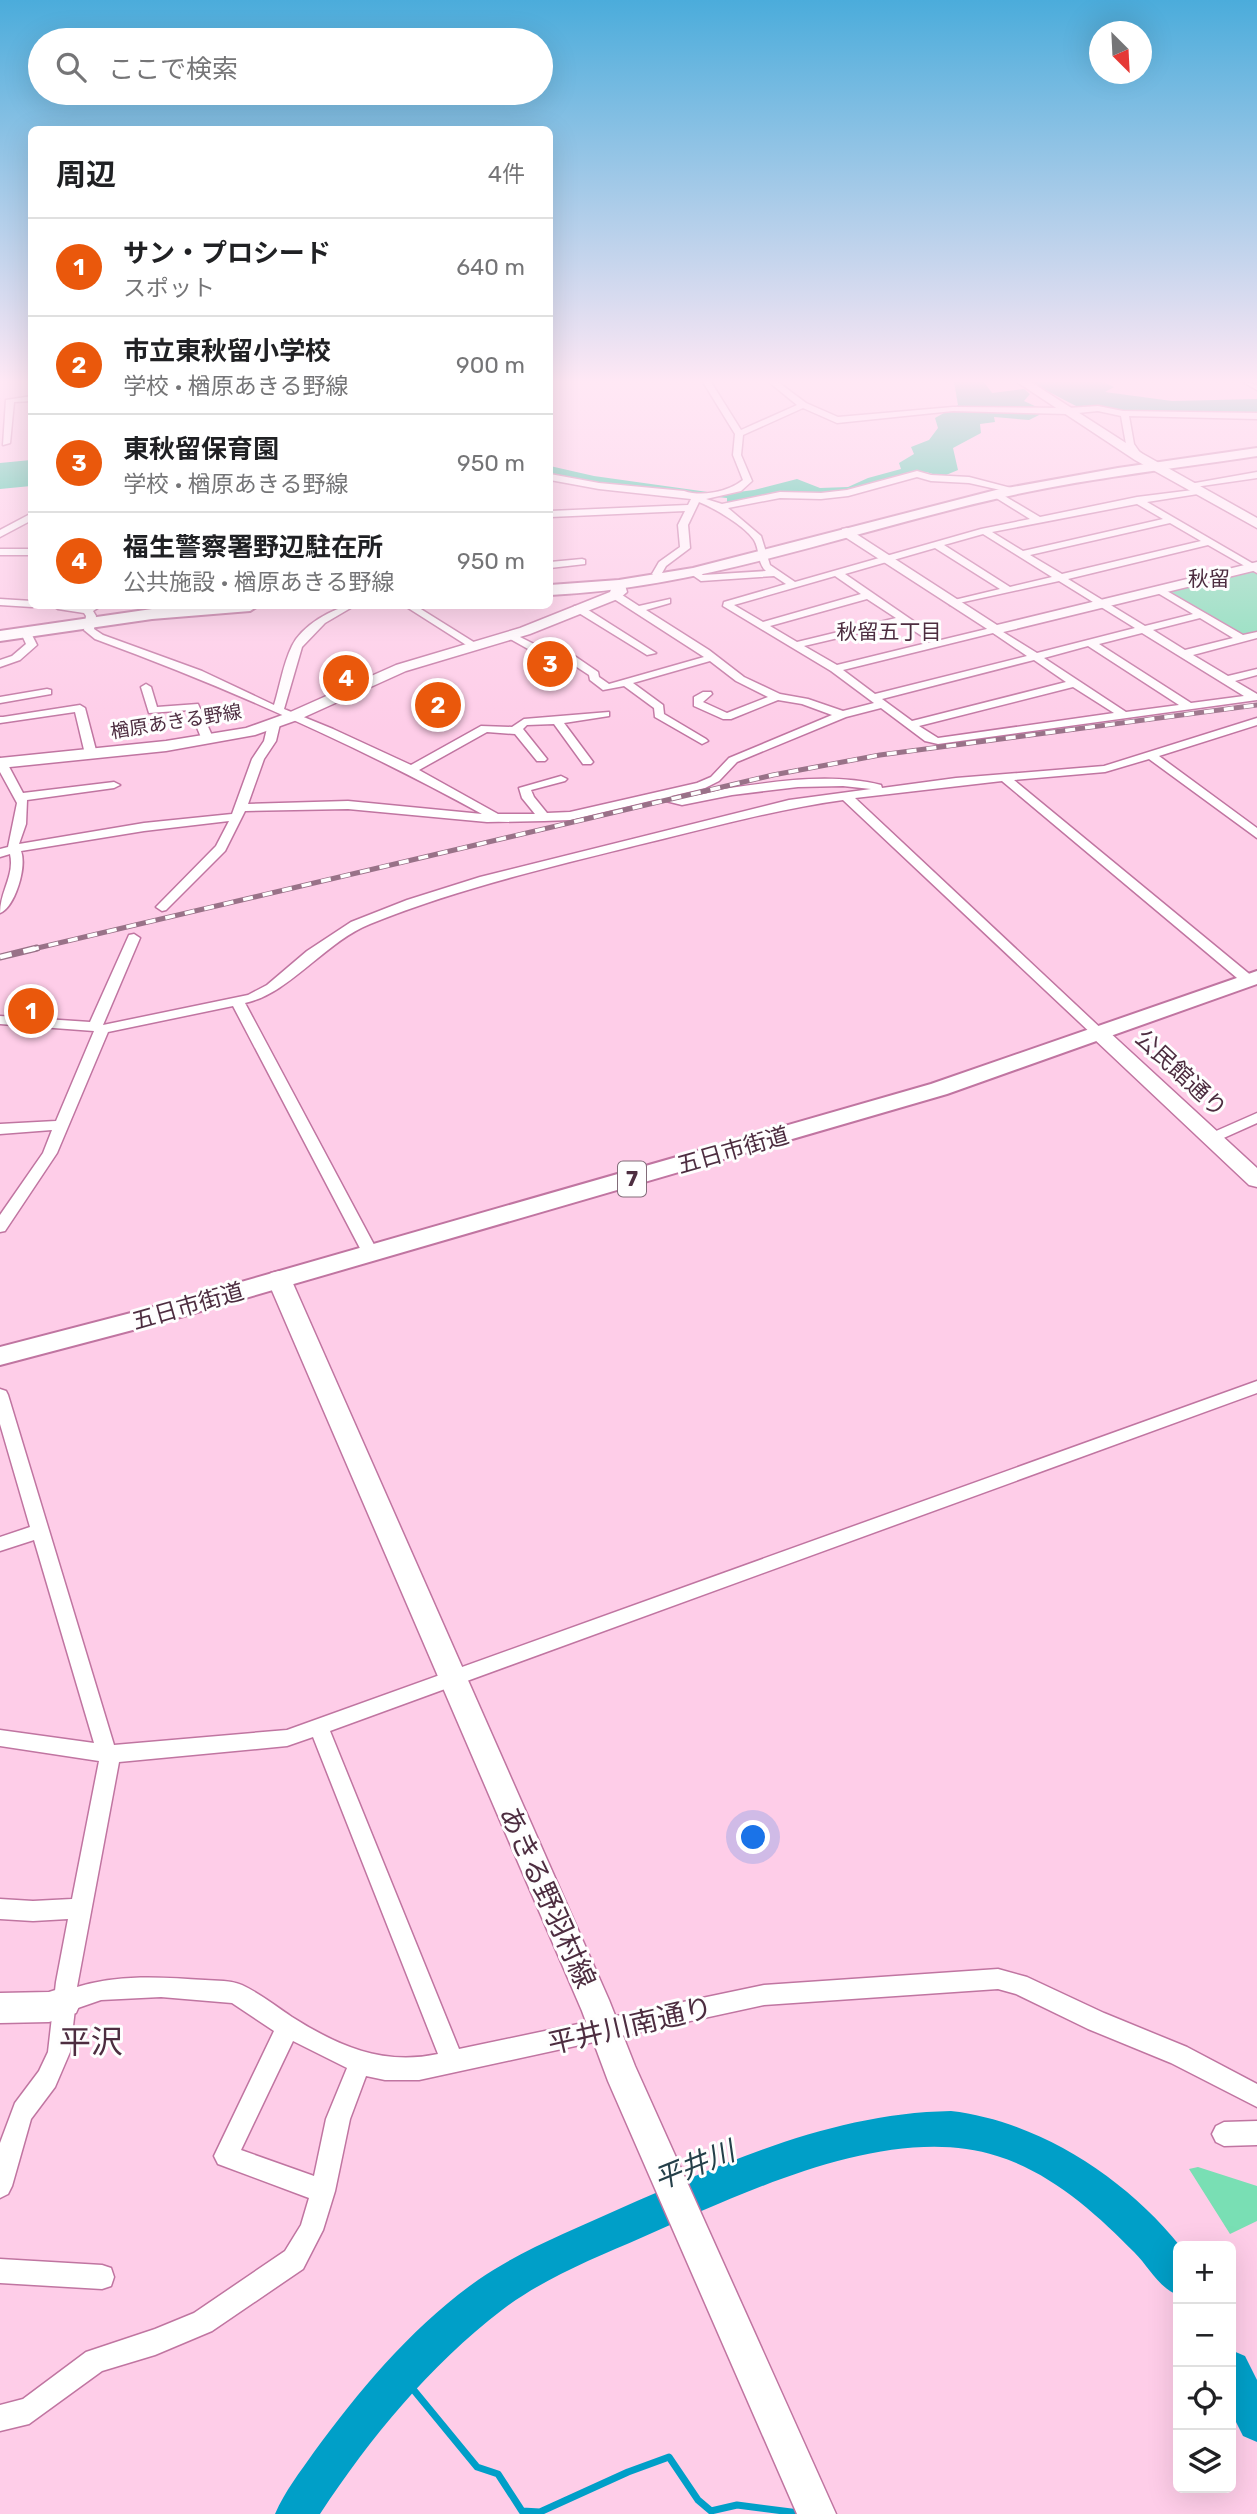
<!DOCTYPE html>
<html lang="ja">
<meta charset="utf-8">
<style>
:root{--surface:#fff;--page:#f6f6f6;--text:#202124;--muted:#757577;--line:#e0e0e0;--accent:#ea580c}
body{margin:0;font-family:Rubik,"Noto Sans JP",sans-serif;background:var(--page);color:var(--text)}
.controls{position:absolute;right:21px;bottom:21px;display:grid;overflow:hidden;border-radius:10px;box-shadow:0 7px 28px #0002}
.controls button{width:63px;height:63px;display:grid;place-items:center;padding:0;border:0;border-bottom:2px solid var(--line);background:var(--surface);color:var(--text);font:35px sans-serif}
.compass{position:absolute;left:1089px;top:21px;width:63px;height:63px;border-radius:50%;background:var(--surface);box-shadow:0 7px 28px #0002;rotate:156deg}
.you{position:absolute;left:754px;top:1838px;width:24px;height:24px;margin:-18px;border:5px solid #fff;border-radius:50%;background:#1a73e8;box-shadow:0 0 0 10px #1a73e833}
.badge{display:grid;place-items:center;width:46px;height:46px;border-radius:50%;background:var(--accent);color:#fff;font-size:23px;font-weight:700}
.pin{position:absolute;translate:-50% -50%;border:4px solid #fff;box-shadow:0 2px 7px #0006}
.list{margin:0;padding:0;list-style:none}
h2{display:flex;justify-content:space-between;align-items:center;height:91px;margin:0;padding:0 28px;font-size:30px}
h2 small{font-size:23px;font-weight:400;color:var(--muted)}
.list li{display:grid;grid-template-columns:46px 1fr auto;gap:21px;align-items:center;box-sizing:border-box;height:98px;padding:0 28px;border-top:2px solid var(--line)}
.list b{display:block;font-size:26px;white-space:nowrap}
.list p{margin:0;font-size:23px;white-space:nowrap;color:var(--muted)}
.list em{font-size:23px;font-style:normal;color:var(--muted)}
.icon{flex:none;width:38px;height:38px;fill:none;stroke:currentColor;stroke-width:2;stroke-linecap:round;stroke-linejoin:round}
.map{position:relative;flex:none;width:1257px;height:2514px;overflow:hidden}
.search{position:absolute;background:var(--surface);box-shadow:0 7px 28px #0002;left:28px;top:28px;width:525px;height:77px;display:flex;align-items:center;gap:18px;box-sizing:border-box;padding:0 24px;border-radius:38px;color:var(--muted);font-size:26px}
.panel{position:absolute;background:var(--surface);box-shadow:0 7px 28px #0002;left:28px;top:126px;width:525px;height:483px;border-radius:10px}
.map>svg:first-child{display:block}
</style>
<div class="map">
<svg width="1257" height="2514" viewBox="0 0 1257 2514">
<rect width="100%" height="100%" fill="#fecde8"/>
<path fill="#79dfb4" d="M1251 572H1257V633L1240 634 1171 594V591Z
M1198 2167 1257 2186V2221L1230 2234 1189 2169Z"/>
<path fill="#02c68f" d="M954 382H984L992 393 1024 389 1030 394 1024 401 1039 408V415L1029 420 994 417 995 422 980 424 981 433 953 448 958 470 946 475H936L926 472 889 479 828 495 813 494 727 503V498L602 485 550 475V466L594 476 722 494 754 490 797 479 820 488 848 487 868 478 901 469 899 463 914 454 911 447 929 440 938 428 935 418 958 405Z
M1030 382H1103L1114 387 1105 392 1172 401 1257 399V414L1132 417 1078 407Z
M31 460V486L0 489V463Z"/>
<g fill="none" stroke-linecap="round" stroke-linejoin="round">
<path stroke="#009fc8" stroke-width="7" d="M403 2377 477 2467 498 2474 522 2511 540 2512 628 2472 669 2457 698 2500 711 2511 737 2505 799 2513"/>
<path fill="#009fc8" fill-rule="evenodd" d="M951 2111C1038 2121 1126 2178 1180 2246L1178 2295C1159 2288 1149 2267 1134 2252 1096 2213 1050 2172 997 2156 889 2121 741 2194 643 2237 595 2258 544 2278 502 2310 430 2365 370 2438 320 2514H275C285 2491 300 2472 314 2452 360 2389 414 2325 478 2280 521 2250 571 2231 619 2209 726 2162 833 2113 951 2111Z
M1231 2350 1245 2356 1257 2380V2442L1243 2436 1231 2412Z"/>
<g stroke="#c075a1" stroke-width="3">
<path id="street" d="M703 382H711L741 430 797 405 769 382H778L806 403 838 417 953 407 1068 408 1098 406 1123 411 1257 413V419L1129 416 1134 444 1143 457 1139 460 1126 444 1121 416 1098 411 1068 414 953 411 837 423 803 408 743 435 741 455 752 481 741 491 706 499 722 504 780 492 821 493 847 490 917 471 931 475 969 477 1019 490 1014 493 969 483 931 481 917 477 848 496 821 499 780 498 728 508 761 536 770 565 795 582 981 529 1030 519 993 496V492L996 491 1040 517 1137 497 1201 489V493L1198 494 1147 502 1257 566V573L1208 545 1068 579 1145 626 1193 614 1156 592 1155 590 1160 587 1243 635 1257 632V638L1193 655 1228 676 1257 669V675L1235 681 1257 694V700L938 744 925 741 881 708 846 717 737 762 719 781 705 788 671 796C691 800 711 791 730 788 779 781 832 773 881 785L882 788 956 778 1104 766 1257 718V725L1159 756 1257 828V838L1149 759 1105 772 1014 780 1253 977V983H1243L1002 781 855 798 1107 1034 1105 1037H1095L843 800C771 810 701 830 630 847 542 869 454 890 370 924 325 942 289 994 245 1003L379 1254 377 1258 371 1259 363 1254 233 1006 108 1032 57 1153 5 1231 0 1232V1215L43 1153 52 1130 0 1134V1124L56 1121 94 1031 0 1024V1016L90 1022 129 935 134 934 140 938 103 1025 248 995 267 985 307 951 351 922 407 900 480 877 789 800 871 789 843 786 798 787 732 795 682 805 658 799 570 820 544 821 487 822 348 809 245 811 225 851 166 910 162 911 156 907 216 846 229 821 144 831 21 851C27 867 15 907 0 913 0 891 15 875 10 854L0 857V849L8 847 17 803 0 772V758L6 761 23 793 114 782 120 785 114 788 27 800 26 824 19 844 144 823 232 814 252 759 264 741 268 724 274 721 280 724 276 741 264 759 248 804 348 801 482 814C358 746 229 688 95 639L84 630 86 616 84 613 58 609 53 606H101L93 611 96 616 94 629 103 635 202 671 274 705C280 686 283 664 292 646 301 627 333 606 354 606L325 623 302 647 284 709 333 729 411 765 481 726 512 727 524 719 609 712V716L564 723 593 762 591 764H583L554 724 527 725 523 729 547 759 545 761H537L515 734 487 732 419 770 498 814H535L522 798 519 788 561 776 567 779 565 781 531 790 534 797 547 813 570 812 697 783 711 777 729 758 832 715 802 704 778 700 731 719H723L694 706V697L703 692H711L712 694 703 702 727 713 768 697 736 681 710 661 633 683 663 705 664 714 706 739 708 741 702 744 655 717 654 708 624 686 603 690 590 680 589 675 554 652 537 654 505 636 514 634 542 648 560 646 598 672 599 677 609 684 704 657 611 597V593H619L639 606 670 599V603L646 610 709 650 744 677 780 694 808 699 843 711 874 703 831 671 723 606 724 602 786 584 774 576 701 581 691 574V570L694 569 703 575 766 571C757 563 760 550 754 540 745 526 714 508 699 502L688 525 690 548 666 566 662 573 667 578 662 581 652 574 659 562 680 547 678 525 685 511 550 517V511L688 505 691 499 599 489 550 480V474L599 483 684 491C702 497 728 492 743 480L733 455 735 434ZM1137 504 1163 519 1023 551 992 532ZM1170 523 1201 541 1062 574 1030 555ZM983 534 1052 577 1010 587 944 545ZM935 548 1000 589 950 601V605L1059 581 1135 628 1037 653 995 627 941 640 845 574ZM835 576 861 594 763 622 734 605ZM867 599 896 618 797 642 770 626ZM1200 618 1233 638 1185 650 1153 630ZM902 623 931 642 837 665 804 646ZM993 633 1027 656 875 694 843 670ZM1142 633 1244 696 1191 703 1099 644ZM1088 646 1179 705 1126 712 1044 658ZM1034 660 1066 682 912 721 882 699ZM1073 687 1114 713 938 738 919 726Z
M1243 382 1257 385V390Z
M32 396V401L14 402 10 443 3 445 6 400Z
M1257 472V478L1188 488 1184 485Z
M32 513V520L0 537V530Z
M0 549H32V555H0Z
M582 559 585 560V564L550 568V562Z
M0 599 32 601V606H36L32 607 0 605Z
M405 606H416L480 646 471 648Z
M574 606H582L656 653 647 655 574 610Z
M22 631H30L37 645 20 660 0 667V660L12 656 26 644 21 633Z
M146 684 151 687 157 707 198 704 214 740 212 742 202 740 190 710 149 713 141 687Z
M47 689 51 690V694L0 703V697Z
M80 705 85 708 97 754 95 756 85 754 75 712 0 723V717H3Z
M1257 1113V1123L1217 1141 1212 1143 1205 1138 1207 1135Z
M1257 1381V1393L330 1731 459 2049 764 1985 998 1969 1027 1977 1104 2013 1187 2047 1257 2084V2107L1171 2063 1088 2029 1016 1994 998 1989 764 2005 419 2080H385L366 2076 350 2119 335 2191 323 2230 303 2269 212 2331 155 2355 102 2371 29 2424 0 2431V2405L23 2399 86 2352 155 2329 194 2313 285 2251 301 2225 309 2198 218 2164 214 2156 274 2031 232 2003 161 1997 101 2000 75 2009 70 2052 55 2087 31 2119 12 2186 8 2194 0 2198V2143L15 2103 39 2071 48 2052 56 1982 68 1919 33 1921 0 1919V1899L33 1901 72 1899 99 1761 0 1746V1730L94 1743 34 1540 0 1551V1537L30 1527 0 1424V1389L6 1391 8 1395 114 1745 287 1730ZM313 1737 438 2054C383 2066 338 2046 292 2017 276 2006 259 1993 242 1985 231 1980 217 1981 205 1980 162 1977 119 1974 77 1987L119 1762 287 1746ZM293 2041 347 2068 326 2119 314 2176 241 2150Z
M1257 2121V2145L1224 2146 1216 2142 1212 2134 1216 2126 1224 2122Z
M0 2259 102 2265 111 2268 114 2277 111 2286 102 2289 0 2283Z"/>
</g>
<g stroke="#c075a1" stroke-width="3">
<path id="secondary" d="M1017 382H1031L1143 454 1257 518V528L1135 460Z
M847 528 997 625 1257 562V570L995 634 842 535V529Z
M619 581 624 582 627 592 620 598 530 634 406 671 300 719 255 735 166 751 0 768V758L166 741 246 728 288 713 396 665 520 628 610 592 614 582Z
M1100 1028 1107 1030 1257 1168V1187L1249 1185 1093 1038 1090 1034 1093 1030Z
M279 1271 287 1273 291 1279 609 2000 635 2066 836 2514H797L608 2081 582 2011 267 1279 271 1273Z
M65 1987 76 1991 81 2002 76 2013 49 2022 0 2023V1993L49 1992Z"/>
</g>
<g stroke="#c075a1" stroke-width="4">
<path id="primary" d="M1257 448V456C1170 469 1081 479 995 499 847 533 702 588 550 595V585L619 580 693 568 996 490 1118 468Z
M198 606H258L250 611 152 619 0 641V631L152 609Z
M1257 971V984L947 1094 163 1322 0 1365V1347L154 1307 931 1084Z"/>
</g>
<use href="#street" fill="#fff" fill-rule="evenodd"/>
<use href="#secondary" fill="#fff" fill-rule="evenodd"/>
<use href="#primary" fill="#fff" fill-rule="evenodd"/>
<g stroke="#997288" stroke-width="5">
<path id="rail-far1" d="M29 950 773 775 880 755 1257 705"/>
</g>
<g stroke="#997288" stroke-width="7">
<path id="rail" d="M0 957 37 948"/>
</g>
<use href="#rail-far1" stroke="#fefefe" stroke-width="3.5" stroke-dasharray="10" stroke-linecap="butt"/>
<use href="#rail" stroke="#fefefe" stroke-width="4.5" stroke-dasharray="12" stroke-linecap="butt"/>
</g>
<linearGradient id="sky" x2="0" y2="1"><stop stop-color="#4bacdb"/><stop offset="0.52" stop-color="#ffe8f5"/><stop offset="1" stop-color="#ffe8f5" stop-opacity="0"/></linearGradient>
<rect width="1257" height="734" fill="url(#sky)"/>
<g text-anchor="middle" stroke-width="6" stroke-linejoin="round" paint-order="stroke">
<g font-size="19" fill="#4d2d40" stroke="#fefefe">
<text transform="translate(176 721) rotate(-9)" y="7">楢原あきる野線</text>
</g>
<g font-size="21" fill="#4d2d40" stroke="#fefefe">
<text x="1209" y="586">秋留</text>
</g>
<g font-size="21" fill="#4d2d40" stroke="#fefefe">
<text x="889" y="639">秋留五丁目</text>
</g>
<rect fill="#fefefe" stroke="#826c79" stroke-width="2" x="618" y="1161.5" width="28" height="35" rx="5"/>
<g font-size="21" font-weight="bold" fill="#4d2d40">
<text x="632" y="1186">7</text>
</g>
<g font-size="23" fill="#4d2d40" stroke="#fefefe">
<text transform="translate(1181 1073) rotate(43)" y="8">公民館通り</text>
<text transform="translate(733 1150) rotate(-16)" y="8">五日市街道</text>
<text transform="translate(188 1306) rotate(-16)" y="8">五日市街道</text>
</g>
<g font-size="28" fill="#4d2d40" stroke="#fefefe">
<text transform="translate(548 1897) rotate(66)" y="10">あきる野羽村線</text>
<text transform="translate(630 2025) rotate(-13)" y="10">平井川南通り</text>
</g>
<g font-size="28" font-style="italic" fill="#243f49" stroke="#fefefe">
<text transform="translate(694 2165) rotate(-22)" y="10">平井川</text>
</g>
<g font-size="32" fill="#4d2d40" stroke="#fefefe">
<text x="91" y="2053">平沢</text>
</g>
</g>
</svg>
<div class="controls">
<button>+</button>
<button>−</button>
<button><svg class="icon" aria-label="locate" viewBox="0 0 24 24"><circle cx="12" cy="12" r="6"/><path d="M12 2v4M12 18v4M2 12h4M18 12h4"/></svg></button>
<button><svg class="icon" aria-label="layers" viewBox="0 0 24 24"><path d="M12 4l9 5-9 5-9-5zM3 14l9 5 9-5"/></svg></button>
</div>
<svg class="compass" viewBox="-18 -18 36 36"><path d="M0-13l5 13h-10z" fill="#e53935"/><path d="M0 13l5-13h-10z" fill="#757577"/></svg>
<div class="you"></div>
<div class="pin badge" style="left:31px;top:1011px">1</div>
<div class="pin badge" style="left:438px;top:705px">2</div>
<div class="pin badge" style="left:550px;top:664px">3</div>
<div class="pin badge" style="left:346px;top:678px">4</div>
<div class="search"><svg class="icon" aria-label="search" viewBox="0 0 24 24"><circle cx="10" cy="10" r="6"/><path d="M15 15l6 6"/></svg>ここで検索</div>
<section class="panel">
<h2>周辺<small>4件</small></h2>
<ul class="list">
<li><span class="badge">1</span><div><b>サン・プロシード</b><p>スポット</p></div><em>640 m</em></li>
<li><span class="badge">2</span><div><b>市立東秋留小学校</b><p>学校 · 楢原あきる野線</p></div><em>900 m</em></li>
<li><span class="badge">3</span><div><b>東秋留保育園</b><p>学校 · 楢原あきる野線</p></div><em>950 m</em></li>
<li><span class="badge">4</span><div><b>福生警察署野辺駐在所</b><p>公共施設 · 楢原あきる野線</p></div><em>950 m</em></li>
</ul>
</section>
</div>
